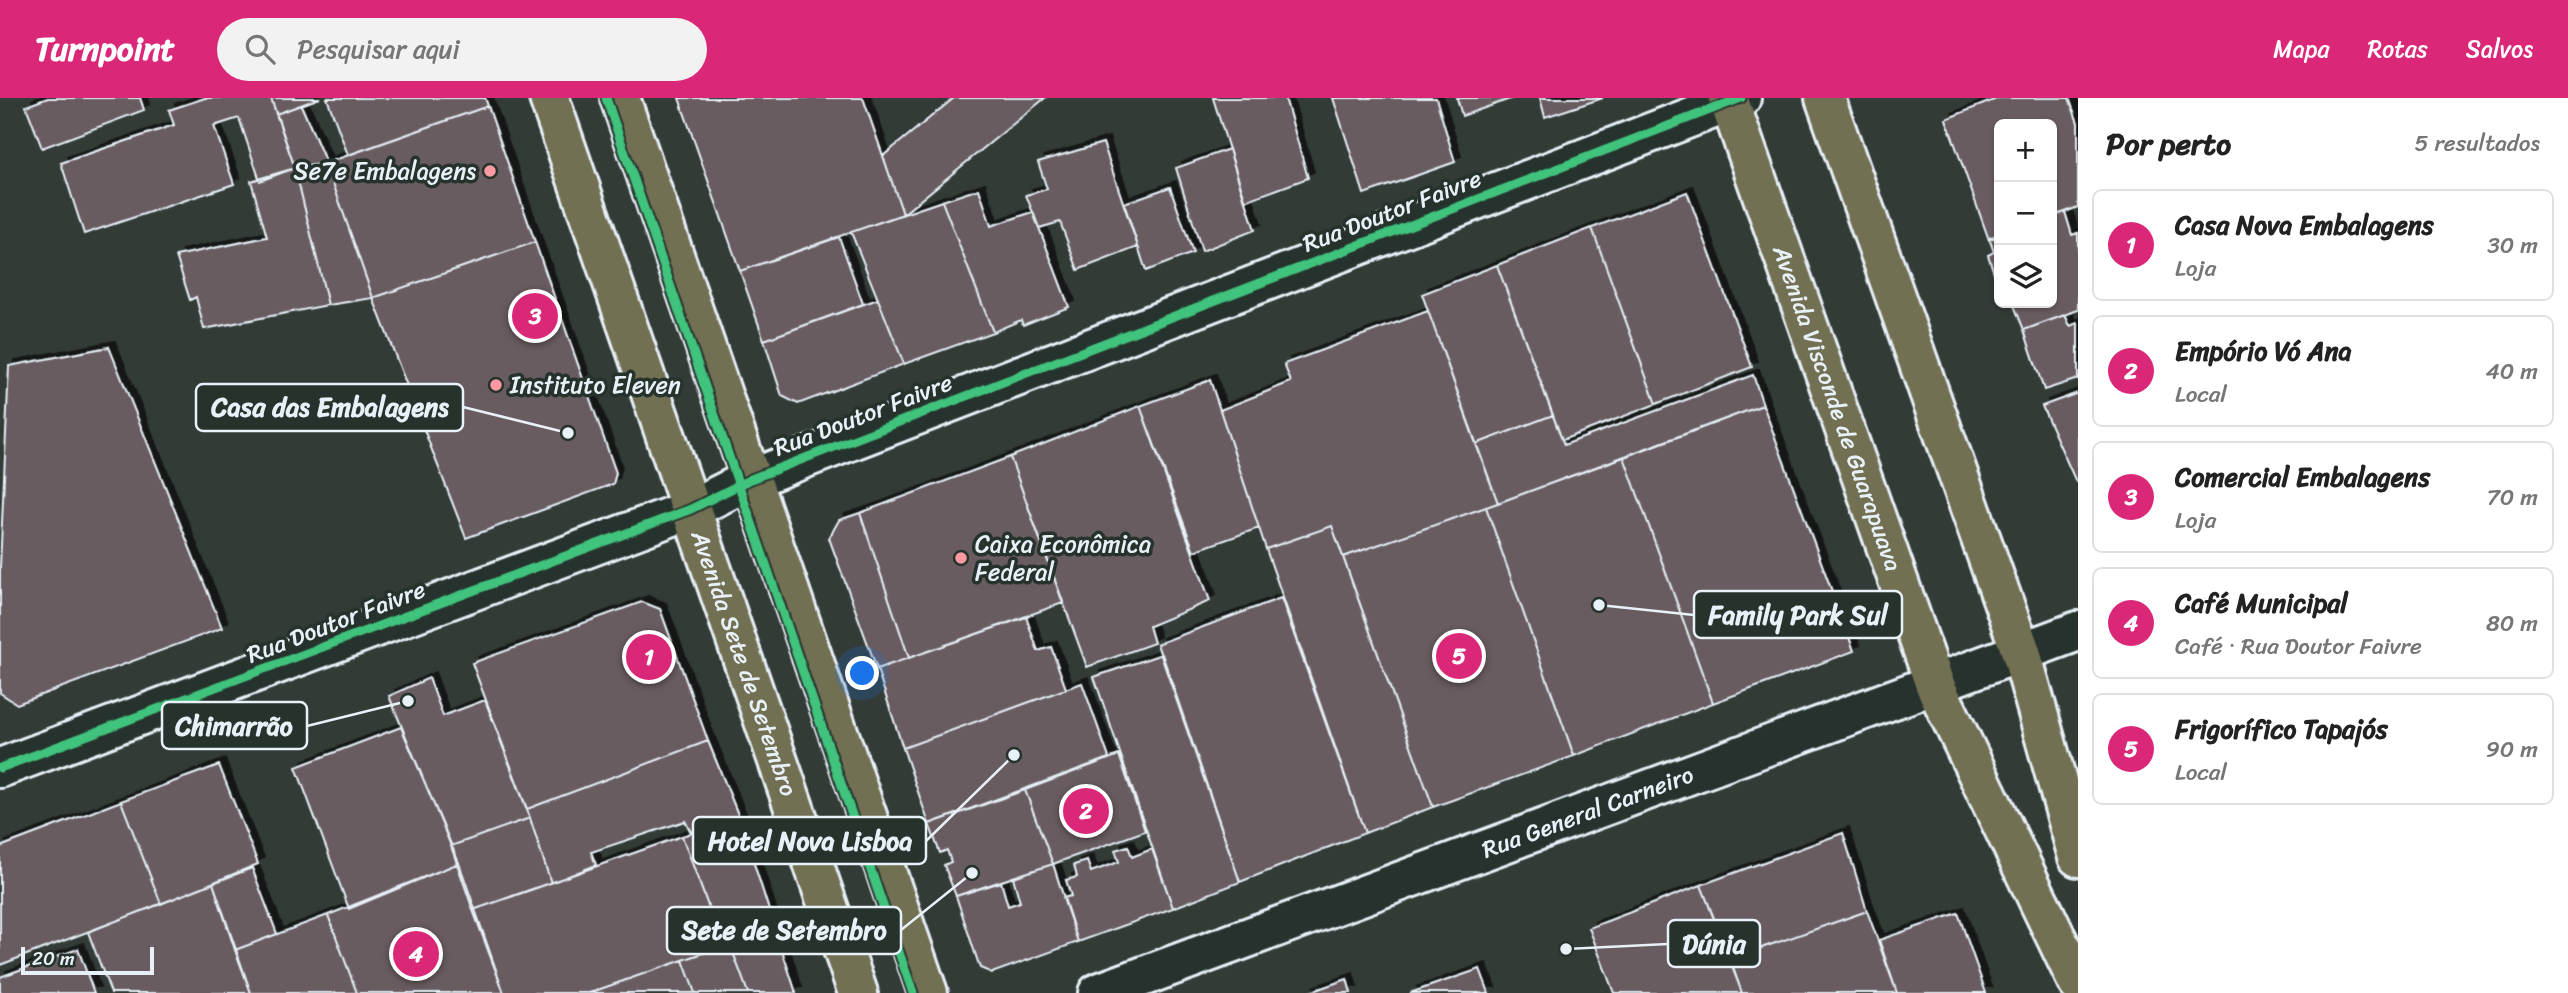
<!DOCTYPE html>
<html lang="pt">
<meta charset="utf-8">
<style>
:root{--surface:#fff;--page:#f2f2f2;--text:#222;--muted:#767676;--line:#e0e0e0;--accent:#db2777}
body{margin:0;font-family:Sriracha,sans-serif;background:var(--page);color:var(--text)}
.controls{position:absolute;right:21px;top:21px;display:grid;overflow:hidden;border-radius:10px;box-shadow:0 2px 5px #0004}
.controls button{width:63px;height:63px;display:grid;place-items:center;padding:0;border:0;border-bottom:2px solid var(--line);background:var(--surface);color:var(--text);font:35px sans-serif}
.scale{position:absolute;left:21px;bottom:18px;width:133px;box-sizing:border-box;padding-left:7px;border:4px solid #e8f1f8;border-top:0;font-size:19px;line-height:24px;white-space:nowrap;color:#e8f1f8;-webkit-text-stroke:5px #26332d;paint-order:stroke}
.you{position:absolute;left:863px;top:576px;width:24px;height:24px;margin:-18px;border:5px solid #fff;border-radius:50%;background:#1a73e8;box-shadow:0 0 0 10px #1a73e833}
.badge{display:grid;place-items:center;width:46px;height:46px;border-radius:50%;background:var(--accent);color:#fff;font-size:23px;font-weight:700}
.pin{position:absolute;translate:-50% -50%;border:4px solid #fff;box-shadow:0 2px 7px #0006}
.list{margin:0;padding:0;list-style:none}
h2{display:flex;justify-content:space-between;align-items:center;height:91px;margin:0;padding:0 28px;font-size:30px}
h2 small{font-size:23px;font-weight:400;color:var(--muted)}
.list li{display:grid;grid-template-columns:46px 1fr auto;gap:21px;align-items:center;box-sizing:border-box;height:112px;margin:0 14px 14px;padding:0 14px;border:2px solid var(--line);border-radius:10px}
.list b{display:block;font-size:26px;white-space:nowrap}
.list p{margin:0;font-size:23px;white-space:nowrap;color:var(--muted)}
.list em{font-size:23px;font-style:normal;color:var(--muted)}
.icon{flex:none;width:38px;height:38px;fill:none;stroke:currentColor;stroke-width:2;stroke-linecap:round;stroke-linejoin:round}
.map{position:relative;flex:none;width:2078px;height:895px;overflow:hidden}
header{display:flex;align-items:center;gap:42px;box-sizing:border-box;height:98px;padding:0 35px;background:var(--accent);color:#fff}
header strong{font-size:33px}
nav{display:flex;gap:38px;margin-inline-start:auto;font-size:24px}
.search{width:490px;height:63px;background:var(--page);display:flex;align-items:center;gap:18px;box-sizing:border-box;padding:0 24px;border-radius:38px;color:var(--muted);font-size:26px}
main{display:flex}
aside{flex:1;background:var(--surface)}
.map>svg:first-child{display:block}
</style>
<header>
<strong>Turnpoint</strong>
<div class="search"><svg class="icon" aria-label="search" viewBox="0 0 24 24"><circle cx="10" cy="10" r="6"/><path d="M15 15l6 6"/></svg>Pesquisar aqui</div>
<nav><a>Mapa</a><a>Rotas</a><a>Salvos</a></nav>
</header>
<main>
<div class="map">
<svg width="2078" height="895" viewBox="0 0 2078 895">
<defs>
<filter id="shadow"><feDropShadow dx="6" dy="-6" stdDeviation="0" flood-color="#0009"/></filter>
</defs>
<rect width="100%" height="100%" fill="#333b37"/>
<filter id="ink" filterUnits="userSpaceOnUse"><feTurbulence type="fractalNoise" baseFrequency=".0143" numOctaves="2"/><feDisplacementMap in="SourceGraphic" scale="14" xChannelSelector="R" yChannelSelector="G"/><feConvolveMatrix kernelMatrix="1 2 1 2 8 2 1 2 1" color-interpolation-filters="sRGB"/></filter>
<g filter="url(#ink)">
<path fill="#675c60" stroke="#e8f1f8" stroke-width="2" filter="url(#shadow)" d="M48 0H140L144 12 42 50 26 8Z
M205 0H271L295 70 260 83 239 20 214 28 234 86 84 136 61 65 174 27 169 12Z
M271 0H320L276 16Z
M327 0H485L488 8 348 57Z
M679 0H863L903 116 740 173Z
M954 0H1045L903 116 883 58Z
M1213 0H1285L1308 80 1245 103Z
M1333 0H1436L1455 64 1364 96Z
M1457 0H1513L1462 18Z
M1540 0H1603L1545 19Z
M1999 0H2069L2078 25V109L2052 119V26H1999V138L1989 142 1946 21Z
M301 7 326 65 295 70 276 16Z
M488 8 535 144 373 200 326 65Z
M1103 45 1138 149 1078 172 1060 124 1039 130 1026 97 1047 91 1038 64Z
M1229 51 1255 132 1202 153 1176 70Z
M326 65 373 200 328 207 295 70Z
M295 70 328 207 204 231 196 199 190 202 176 158 267 139 251 83Z
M1170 89 1193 155 1146 173 1124 105Z
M979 91 991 128 1033 114 1069 209 1023 227 1021 222 993 234 942 103Z
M1687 94 1752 269 1656 306 1592 130Z
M942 103 993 234 904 266 851 134Z
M2065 114 2072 137 2078 135V212L2024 232 2013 205H2052V118Z
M1592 130 1656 306 1562 342 1497 167Z
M1999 136V190L1988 157 1994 154 1989 140Z
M839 139 863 206 764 242 740 173Z
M535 144 616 375 613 386 466 440 373 200Z
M1497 167 1553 317 1476 346 1422 196Z
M878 201 904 266 798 306 782 298 764 242Z
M1428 213 1498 405 1343 459 1332 428 1266 451 1220 312 1291 284 1284 266Z
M2065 217 2070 228 2078 225V281L2044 292 2024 232Z
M109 249 222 530 17 606 0 595V469L9 268Z
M1753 277 1763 307 1498 405 1476 346 1553 317 1564 347Z
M1210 282 1259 430 1194 453 1140 308Z
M2078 295V383L2076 384 2042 308Z
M1763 307 1854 553 1713 605 1624 359Z
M1140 308 1210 503 1149 528 1154 545 1087 569 1010 359Z
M1010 359 1063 505 909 560 860 415Z
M1624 359 1713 605 1574 658 1486 409Z
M1486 409 1574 658 1433 709 1343 459Z
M860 415 909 560 877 571 829 440 839 422Z
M1332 428 1433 709 1365 735 1266 451Z
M1281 500 1365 735 1240 784 1157 546Z
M642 504 660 511 708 643 527 711 472 565Z
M1026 519 1038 553 1051 549 1066 591 903 650 877 571Z
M1162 556 1240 784 1173 810 1094 579Z
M429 580 443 618 485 602 530 720 451 748 389 598Z
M1082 585 1109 660 929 726 903 650Z
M401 629 459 765 349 811 296 669Z
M708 643 739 719 691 734 685 723 591 754 596 767 551 785 527 711Z
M1119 657 1145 733 1053 766 1025 692Z
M219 667 258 766 161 806 121 703Z
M1025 692 1053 766 956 798 944 767 951 764 947 752 940 755 929 726Z
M121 703 161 806 0 867V749Z
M739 719 775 831 723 848 682 738Z
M530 720 551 785 473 812 451 748Z
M1843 735 1867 813 1730 861 1701 787Z
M682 738 723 848 589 895H504L473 812Z
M1128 748 1132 759 1152 751 1173 810 1078 844 1063 800 1071 798 1066 782 1077 779 1074 767 1087 763 1091 774 1119 764 1115 752Z
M459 765 504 895H357L328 817Z
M1053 766 1078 844 992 875 980 870 956 798 1001 784 1008 808 1020 804 1013 779Z
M252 770 277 836 235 852 213 785Z
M213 785 251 895H111L88 834Z
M1701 787 1742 895H1614L1589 830Z
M1867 813 1897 895H1742L1730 861Z
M1958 815 1986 895H1897L1879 842Z
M328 817 357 895H251L235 852Z
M775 831 796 895H748L730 846Z
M730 846 748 895H695L683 862Z
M78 851 94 895H0V879Z
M683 862 695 895H589Z
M1480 871 1489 895H1410Z
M1347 881 1351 895H1307Z"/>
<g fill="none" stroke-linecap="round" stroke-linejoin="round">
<g stroke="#e8f1f8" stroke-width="44">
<g id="minor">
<path d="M0 670 691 411 751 381 1741 0"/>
<path id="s1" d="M1098 895 2078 533"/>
</g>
</g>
<g stroke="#e8f1f8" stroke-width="44">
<g id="major">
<path id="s2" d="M549 0 858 895"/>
<path d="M620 0 928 895"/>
<path id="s3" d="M1728 0 1935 587 2078 885"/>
<path d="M1825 0 2021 554 2078 759"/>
</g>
</g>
<use href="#minor" stroke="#26332d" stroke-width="38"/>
<use href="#major" stroke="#726f52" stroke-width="38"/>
<g stroke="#26332d" stroke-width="13">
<path id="cycleway" d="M606 0 913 895
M0 670 691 411 751 381 1741 0"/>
</g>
<use href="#cycleway" stroke="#40c37c" stroke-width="9"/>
</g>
</g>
<g fill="#ff9aa2" stroke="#26332d" stroke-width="2.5">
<circle cx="490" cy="73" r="7"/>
<circle cx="496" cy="287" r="7"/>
<circle cx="961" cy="460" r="7"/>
</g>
<g text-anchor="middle" stroke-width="7" stroke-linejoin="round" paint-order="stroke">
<g font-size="24" fill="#e8f1f8" stroke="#26332d" text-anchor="start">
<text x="476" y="81" text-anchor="end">Se7e Embalagens</text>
<text x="510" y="295">Instituto Eleven</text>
<text x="975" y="454">Caixa Econômica<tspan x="975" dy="28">Federal</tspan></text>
</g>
<g font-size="24" fill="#e8f1f8" stroke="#26332d">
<text transform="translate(1392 113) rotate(-21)" y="8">Rua Doutor Faivre</text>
<text dy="8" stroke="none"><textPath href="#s3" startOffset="329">Avenida Visconde de Guarapuava</textPath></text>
<text transform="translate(863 317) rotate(-21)" y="8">Rua Doutor Faivre</text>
<text transform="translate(336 524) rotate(-21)" y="8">Rua Doutor Faivre</text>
<text dy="8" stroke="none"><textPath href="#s2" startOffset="598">Avenida Sete de Setembro</textPath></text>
<text dy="8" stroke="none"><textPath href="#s1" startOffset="522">Rua General Carneiro</textPath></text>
</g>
</g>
<path fill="none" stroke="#e8f1f8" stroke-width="2.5" d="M568 335L463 309M1599 507L1694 517M408 603L307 628M1014 657L926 743M972 775L901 832M1566 851L1668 846"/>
<g fill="#e8f1f8" stroke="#26332d" stroke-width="2.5">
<circle cx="568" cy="335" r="7"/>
<circle cx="1599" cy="507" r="7"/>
<circle cx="408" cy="603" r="7"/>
<circle cx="1014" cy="657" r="7"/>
<circle cx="972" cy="775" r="7"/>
<circle cx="1566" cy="851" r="7"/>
</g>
<g fill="#26332d" stroke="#e8f1f8" stroke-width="2.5">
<rect x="196" y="286" width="267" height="47" rx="7"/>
<rect x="1694" y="493" width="208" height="47" rx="7"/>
<rect x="162" y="604" width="145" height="47" rx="7"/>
<rect x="693" y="719" width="233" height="47" rx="7"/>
<rect x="667" y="809" width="234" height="47" rx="7"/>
<rect x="1668" y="822" width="92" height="47" rx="7"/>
</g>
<g font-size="26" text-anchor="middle" font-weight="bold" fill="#e8f1f8">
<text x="330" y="318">Casa das Embalagens</text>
<text x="1798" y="526">Family Park Sul</text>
<text x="234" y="637">Chimarrão</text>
<text x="810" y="752">Hotel Nova Lisboa</text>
<text x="784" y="841">Sete de Setembro</text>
<text x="1714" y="855">Dúnia</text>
</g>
</svg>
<div class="controls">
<button>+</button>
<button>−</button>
<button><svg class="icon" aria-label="layers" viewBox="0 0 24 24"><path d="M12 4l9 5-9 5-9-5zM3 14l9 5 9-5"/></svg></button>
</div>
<div class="scale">20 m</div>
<div class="you"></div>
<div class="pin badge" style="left:649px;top:559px">1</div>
<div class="pin badge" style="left:1086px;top:713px">2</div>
<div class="pin badge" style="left:535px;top:218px">3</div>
<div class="pin badge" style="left:416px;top:856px">4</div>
<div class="pin badge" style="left:1459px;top:558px">5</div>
</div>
<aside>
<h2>Por perto<small>5 resultados</small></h2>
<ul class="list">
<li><span class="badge">1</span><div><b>Casa Nova Embalagens</b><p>Loja</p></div><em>30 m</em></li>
<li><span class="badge">2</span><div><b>Empório Vó Ana</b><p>Local</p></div><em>40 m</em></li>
<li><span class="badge">3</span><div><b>Comercial Embalagens</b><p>Loja</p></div><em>70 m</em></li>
<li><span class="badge">4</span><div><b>Café Municipal</b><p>Café · Rua Doutor Faivre</p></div><em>80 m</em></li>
<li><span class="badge">5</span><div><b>Frigorífico Tapajós</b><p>Local</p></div><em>90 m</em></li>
</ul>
</aside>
</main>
